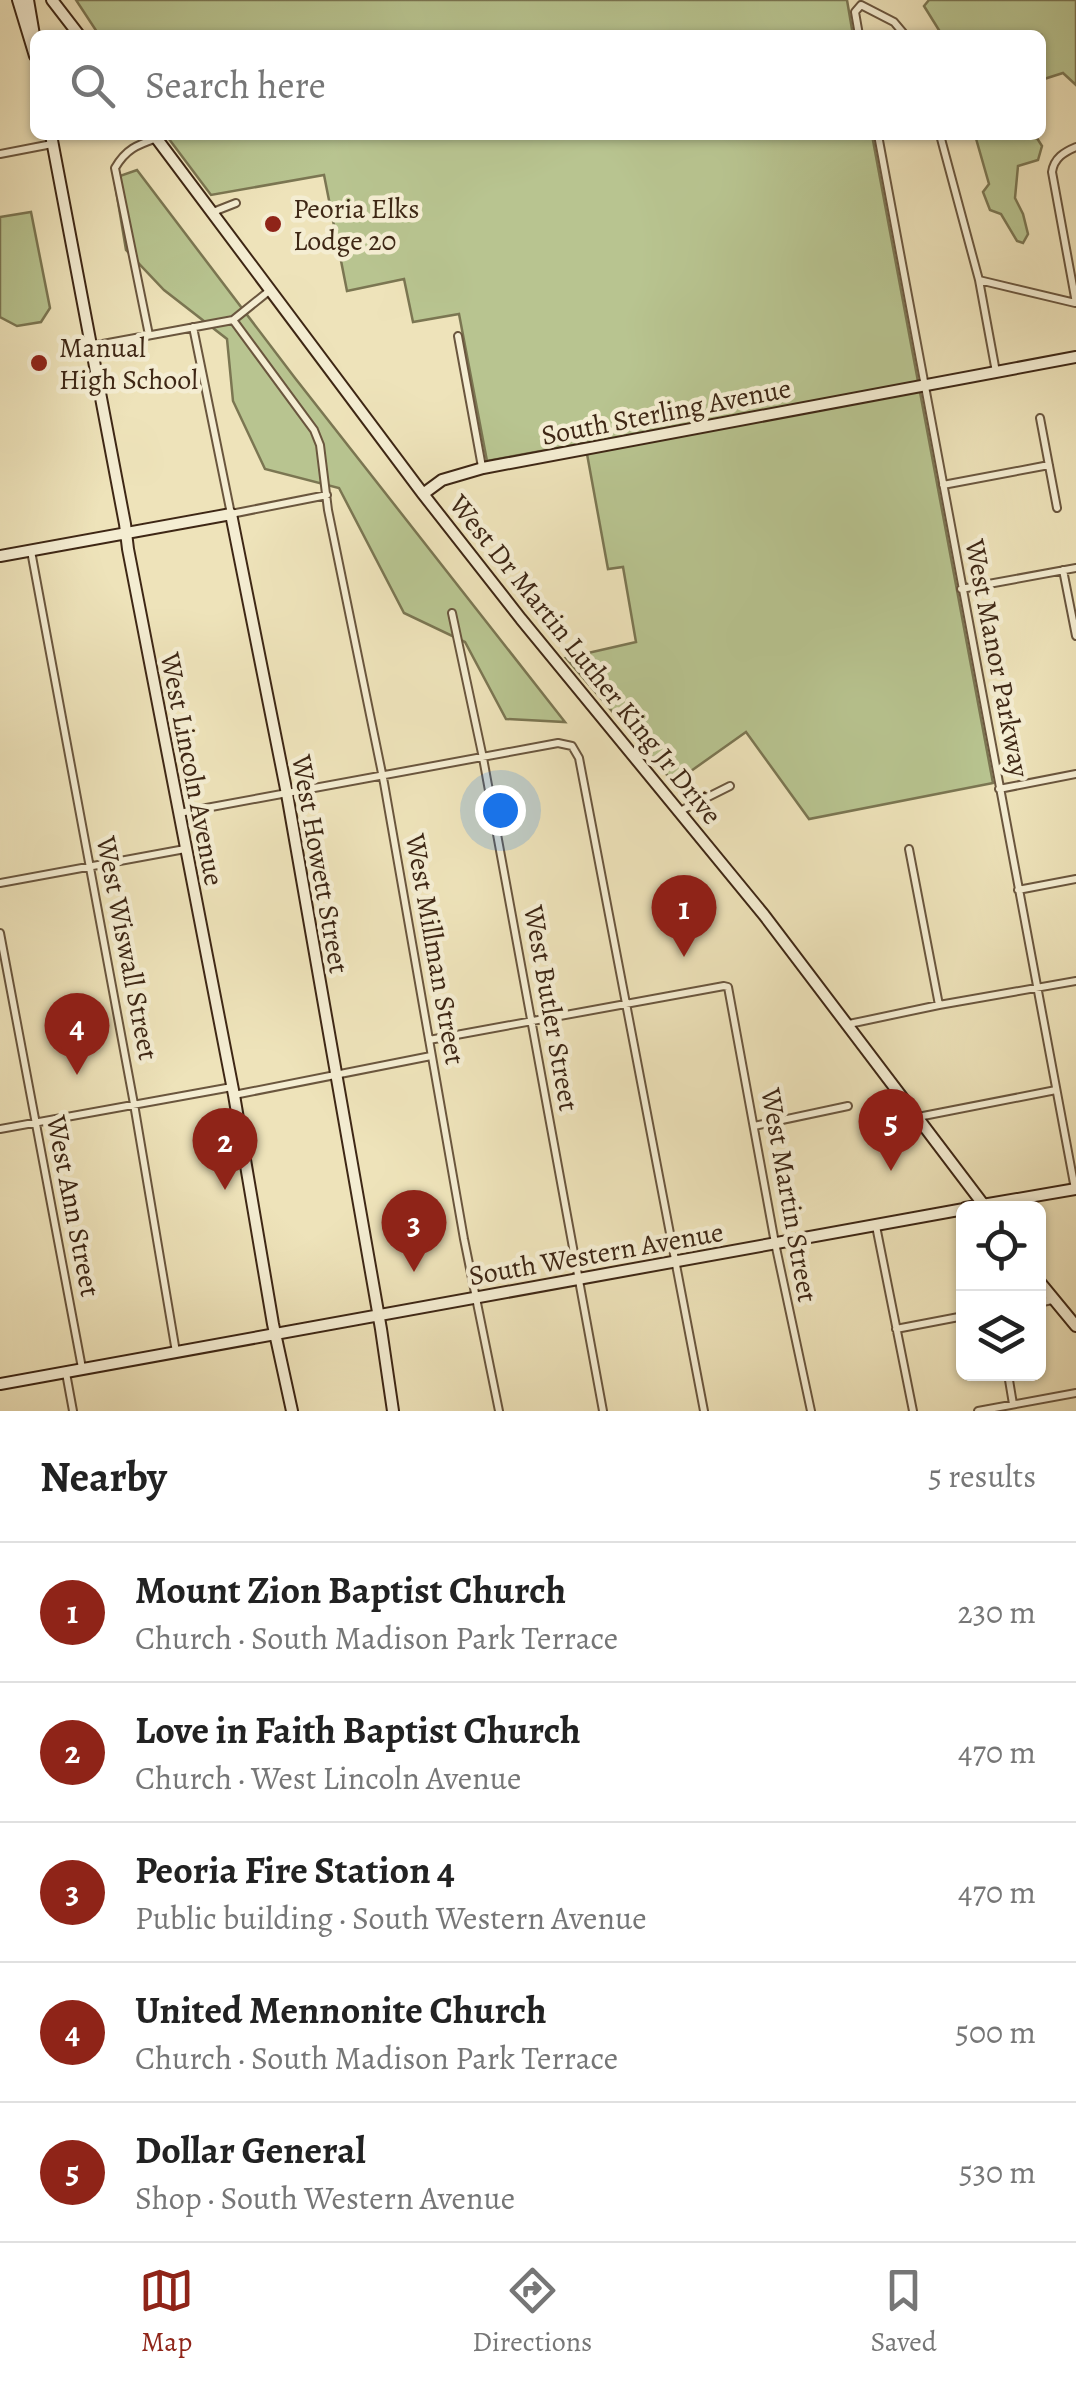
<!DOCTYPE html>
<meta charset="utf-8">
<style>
:root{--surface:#fff;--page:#f2f2f2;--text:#222;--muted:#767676;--line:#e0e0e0;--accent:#8f2418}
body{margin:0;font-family:Alegreya,serif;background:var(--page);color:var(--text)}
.controls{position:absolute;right:30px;bottom:30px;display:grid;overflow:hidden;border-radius:15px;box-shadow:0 2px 8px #0004}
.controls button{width:90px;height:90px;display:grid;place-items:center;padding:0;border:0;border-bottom:2px solid var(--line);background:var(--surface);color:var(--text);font:50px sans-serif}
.you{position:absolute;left:500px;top:810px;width:35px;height:35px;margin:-25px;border:8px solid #fff;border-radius:50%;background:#1a73e8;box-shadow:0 0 0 15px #1a73e833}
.badge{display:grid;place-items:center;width:65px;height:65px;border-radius:50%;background:var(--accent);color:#fff;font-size:32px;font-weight:700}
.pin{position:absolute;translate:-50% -82px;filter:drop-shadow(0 2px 5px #0008)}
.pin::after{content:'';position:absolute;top:52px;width:35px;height:30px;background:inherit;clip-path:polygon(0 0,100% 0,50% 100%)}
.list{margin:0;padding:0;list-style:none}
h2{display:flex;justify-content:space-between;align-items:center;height:130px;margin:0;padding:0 40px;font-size:42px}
h2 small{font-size:32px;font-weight:400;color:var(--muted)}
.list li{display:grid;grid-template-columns:65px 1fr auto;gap:30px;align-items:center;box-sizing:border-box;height:140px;padding:0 40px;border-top:2px solid var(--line)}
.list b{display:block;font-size:38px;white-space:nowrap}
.list p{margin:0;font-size:32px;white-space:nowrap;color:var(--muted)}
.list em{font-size:32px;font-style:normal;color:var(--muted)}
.icon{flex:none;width:55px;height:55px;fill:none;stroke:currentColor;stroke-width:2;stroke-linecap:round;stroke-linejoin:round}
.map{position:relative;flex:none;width:1076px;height:1411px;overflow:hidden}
.search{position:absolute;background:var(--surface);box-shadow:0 2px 8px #0004;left:30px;right:30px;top:30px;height:110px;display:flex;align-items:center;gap:25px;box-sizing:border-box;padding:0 35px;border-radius:15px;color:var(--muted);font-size:38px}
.sheet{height:830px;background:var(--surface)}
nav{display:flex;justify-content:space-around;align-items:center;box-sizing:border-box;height:140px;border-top:2px solid var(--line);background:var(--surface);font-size:28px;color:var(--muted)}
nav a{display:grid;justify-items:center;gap:5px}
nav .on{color:var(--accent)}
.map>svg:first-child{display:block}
</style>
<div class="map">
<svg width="1076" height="1411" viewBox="0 0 1076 1411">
<rect width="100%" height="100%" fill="#eee3ba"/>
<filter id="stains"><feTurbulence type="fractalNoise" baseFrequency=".002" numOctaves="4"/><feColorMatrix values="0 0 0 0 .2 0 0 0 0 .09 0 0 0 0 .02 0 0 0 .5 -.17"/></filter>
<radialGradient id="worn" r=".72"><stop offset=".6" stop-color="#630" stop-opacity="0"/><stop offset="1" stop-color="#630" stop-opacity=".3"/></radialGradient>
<path fill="#b8c490" stroke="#7b7652" stroke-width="2.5" d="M76 0H847L853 35H99Z
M929 0H1076V85L1063 73 1041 80V35H942L924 6Z
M166 135H872L993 783 809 819 746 732 674 783 566 658 636 642 623 567 608 569 585 443 487 461 459 314 413 322 404 279 347 291 324 175 211 195Z
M975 135H1035L1042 146 1038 160 1018 166 1015 198 1023 214 1028 234 1023 243 1017 241 1001 214 990 210 983 192 989 184Z
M137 170 295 378 565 722 506 719 465 642 404 613 339 488 265 469 233 401 227 339 164 290 126 250 114 178Z
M31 212 50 308 41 322 17 326 0 317V217Z"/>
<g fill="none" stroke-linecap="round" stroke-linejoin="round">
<g stroke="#6a563e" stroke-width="10">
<path id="street" d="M859 35 855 12 861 5 894 22 905 35
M878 135 1075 1189
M940 135 979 280 996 372
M0 154 52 144
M213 212 236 203
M979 280 1075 303
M1076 303 1052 172C1054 158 1064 152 1076 147
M233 320 314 430 320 445 328 510 384 783 464 1239 499 1411
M193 327 231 514 327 495
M149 335 115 168C126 149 137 145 157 138
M458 336 482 467
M92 346 233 320 269 291
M1040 418 1057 508
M943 485 1049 465
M31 551 134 1104 176 1352
M1063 570 1076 636
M961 589 1076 568
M452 613 483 758 603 1411
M999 789 1076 774
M680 811 730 786
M179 813 558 743 572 746 579 758 704 1411
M909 849 939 1005
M0 883 185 849
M1018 890 1076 879
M0 933 82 1368
M849 1024 939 1005 1076 981
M429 1040 724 986 728 987 775 1243 811 1411
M234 1095 431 1056
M918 1117 1056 1090
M754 1126 848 1106
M0 1129 232 1087
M876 1226 913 1411
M1038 1303 1052 1300
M896 1329 964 1316
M66 1373 73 1411
M1008 1374 1013 1404
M978 1411 1076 1393"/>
</g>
<g stroke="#3e2715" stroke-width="14">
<path id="secondary" d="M18 0 35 56
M28 0 34 35
M52 0 79 35
M51 135 125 524 128 549 234 1095 273 1324 292 1411
M154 135 423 494 521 619 764 915 986 1208
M423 494 442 480 483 468 1076 357
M0 556 231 514 287 794 381 1329 393 1411
M965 1208 1076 1189
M1038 1280 1076 1326
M0 1384 964 1209"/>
</g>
<use href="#street" stroke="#f4edd2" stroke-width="6"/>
<use href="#secondary" stroke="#f4edd2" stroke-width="10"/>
</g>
<g fill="#8f2418" stroke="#f4edd2" stroke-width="4">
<circle cx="273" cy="224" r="10"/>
<circle cx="39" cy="363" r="10"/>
</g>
<g text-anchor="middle" stroke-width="9" stroke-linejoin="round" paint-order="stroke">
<g font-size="28" fill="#3e2715" stroke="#f4edd2" text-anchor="start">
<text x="293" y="218">Peoria Elks<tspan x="293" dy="32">Lodge 20</tspan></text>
<text x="59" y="357">Manual<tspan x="59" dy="32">High School</tspan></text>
</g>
<g font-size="28" fill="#3e2715" stroke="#f4edd2">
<text transform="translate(666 411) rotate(-11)" y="10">South Sterling Avenue</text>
<text transform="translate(998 658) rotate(79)" y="10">West Manor Parkway</text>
<text transform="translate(586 659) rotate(51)" y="10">West Dr Martin Luther King Jr Drive</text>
<text transform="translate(193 769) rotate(79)" y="10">West Lincoln Avenue</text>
<text transform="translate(321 864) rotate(80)" y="10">West Howett Street</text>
<text transform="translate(128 948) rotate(79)" y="10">West Wiswall Street</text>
<text transform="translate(436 949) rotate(80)" y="10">West Millman Street</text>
<text transform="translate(552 1008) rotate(80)" y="10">West Butler Street</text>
<text transform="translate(790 1195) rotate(80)" y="10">West Martin Street</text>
<text transform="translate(74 1206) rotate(79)" y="10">West Ann Street</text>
<text transform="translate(596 1253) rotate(-10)" y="10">South Western Avenue</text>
</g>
</g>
<rect width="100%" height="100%" filter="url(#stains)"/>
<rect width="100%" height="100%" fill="url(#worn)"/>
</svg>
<div class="controls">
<button><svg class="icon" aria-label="locate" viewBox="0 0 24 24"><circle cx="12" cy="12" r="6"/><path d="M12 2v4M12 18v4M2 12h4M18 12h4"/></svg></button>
<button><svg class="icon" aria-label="layers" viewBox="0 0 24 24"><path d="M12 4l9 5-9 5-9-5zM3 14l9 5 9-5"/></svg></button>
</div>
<div class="you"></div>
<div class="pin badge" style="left:684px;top:957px">1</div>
<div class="pin badge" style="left:225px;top:1190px">2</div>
<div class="pin badge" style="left:414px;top:1272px">3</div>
<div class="pin badge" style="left:77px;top:1075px">4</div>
<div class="pin badge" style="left:891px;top:1171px">5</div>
<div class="search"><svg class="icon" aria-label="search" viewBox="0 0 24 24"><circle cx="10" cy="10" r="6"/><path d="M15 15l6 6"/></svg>Search here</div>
</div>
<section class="sheet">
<h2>Nearby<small>5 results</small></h2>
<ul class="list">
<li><span class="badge">1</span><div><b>Mount Zion Baptist Church</b><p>Church · South Madison Park Terrace</p></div><em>230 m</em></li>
<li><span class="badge">2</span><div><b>Love in Faith Baptist Church</b><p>Church · West Lincoln Avenue</p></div><em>470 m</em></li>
<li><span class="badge">3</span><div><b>Peoria Fire Station 4</b><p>Public building · South Western Avenue</p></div><em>470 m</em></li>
<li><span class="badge">4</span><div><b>United Mennonite Church</b><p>Church · South Madison Park Terrace</p></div><em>500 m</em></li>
<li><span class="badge">5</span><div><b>Dollar General</b><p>Shop · South Western Avenue</p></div><em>530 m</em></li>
</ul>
</section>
<nav>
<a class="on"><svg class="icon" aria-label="map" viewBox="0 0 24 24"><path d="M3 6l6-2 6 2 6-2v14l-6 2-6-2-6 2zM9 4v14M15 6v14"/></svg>Map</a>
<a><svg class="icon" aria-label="directions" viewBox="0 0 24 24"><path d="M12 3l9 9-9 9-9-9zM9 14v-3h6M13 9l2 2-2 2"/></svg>Directions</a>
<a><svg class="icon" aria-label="saved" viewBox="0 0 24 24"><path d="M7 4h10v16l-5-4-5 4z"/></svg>Saved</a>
</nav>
